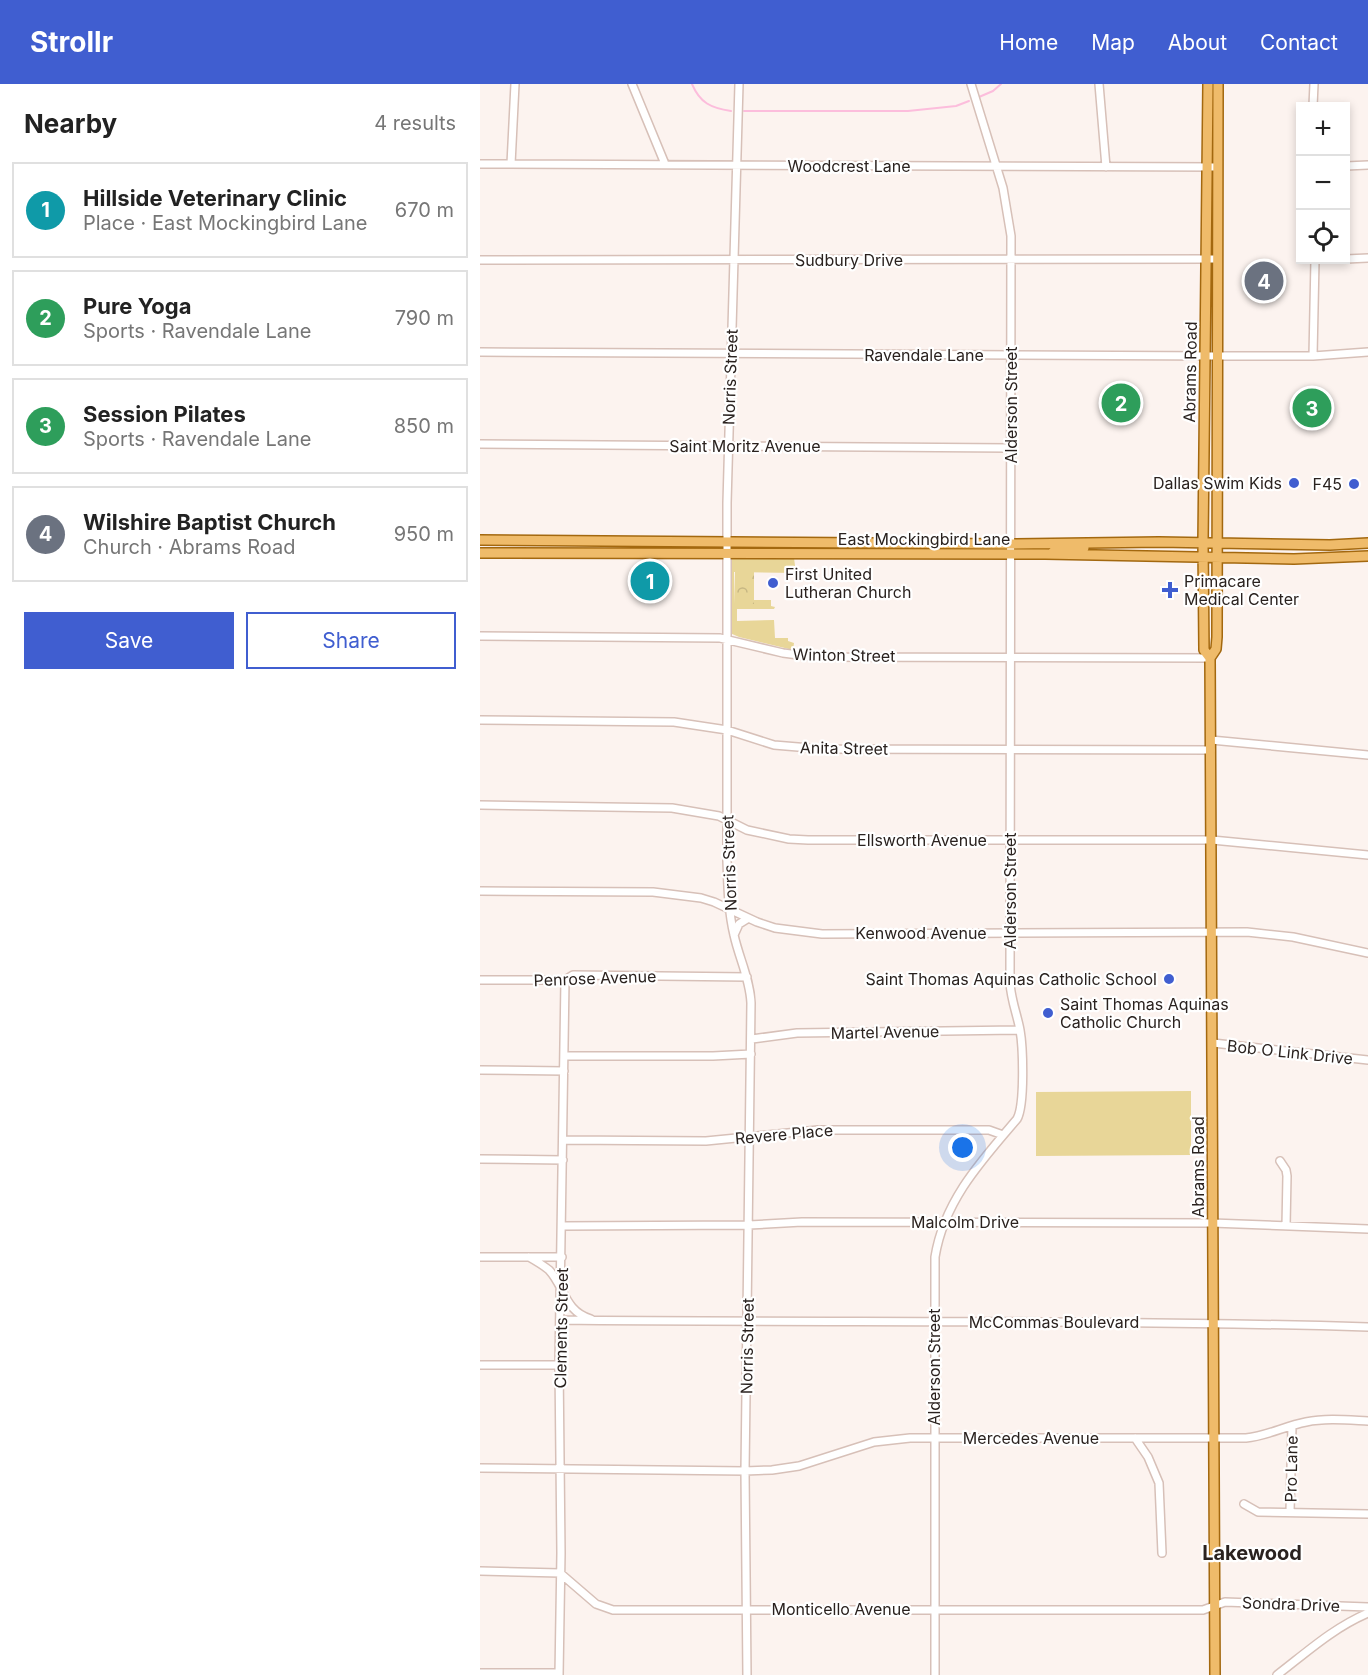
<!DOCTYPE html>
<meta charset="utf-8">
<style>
:root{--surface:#fff;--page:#f6f6f6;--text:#222;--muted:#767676;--line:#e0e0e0;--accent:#405ed0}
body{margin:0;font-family:Inter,sans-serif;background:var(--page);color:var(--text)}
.controls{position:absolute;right:18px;top:18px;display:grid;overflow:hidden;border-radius:0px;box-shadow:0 3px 9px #0003}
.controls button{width:54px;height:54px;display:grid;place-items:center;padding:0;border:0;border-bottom:2px solid var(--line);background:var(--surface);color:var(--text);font:30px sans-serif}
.you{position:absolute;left:483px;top:1064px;width:21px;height:21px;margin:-15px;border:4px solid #fff;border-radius:50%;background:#1a73e8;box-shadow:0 0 0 9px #1a73e833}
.badge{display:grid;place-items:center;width:39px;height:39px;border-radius:50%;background:var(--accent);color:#fff;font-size:20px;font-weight:700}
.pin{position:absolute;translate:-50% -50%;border:3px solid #fff;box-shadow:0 2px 6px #0006}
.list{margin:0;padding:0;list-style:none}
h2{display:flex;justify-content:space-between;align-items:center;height:78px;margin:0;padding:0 24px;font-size:26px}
h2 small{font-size:20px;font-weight:400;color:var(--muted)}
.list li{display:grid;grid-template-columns:39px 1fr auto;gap:18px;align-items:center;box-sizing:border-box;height:96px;margin:0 12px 12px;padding:0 12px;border:2px solid var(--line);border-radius:0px}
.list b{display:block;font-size:22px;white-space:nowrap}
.list p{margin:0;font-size:20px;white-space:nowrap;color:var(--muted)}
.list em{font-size:20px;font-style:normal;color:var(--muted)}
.actions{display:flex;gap:12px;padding:18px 24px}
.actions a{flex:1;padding:14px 0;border:2px solid var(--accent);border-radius:0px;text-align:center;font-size:21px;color:var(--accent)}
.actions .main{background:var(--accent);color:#fff}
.icon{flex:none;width:33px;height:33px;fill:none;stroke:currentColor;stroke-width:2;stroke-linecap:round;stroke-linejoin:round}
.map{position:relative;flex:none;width:888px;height:1591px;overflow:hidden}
header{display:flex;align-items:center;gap:36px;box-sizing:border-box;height:84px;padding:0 30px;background:var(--accent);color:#fff}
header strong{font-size:28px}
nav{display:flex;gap:33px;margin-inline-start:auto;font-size:21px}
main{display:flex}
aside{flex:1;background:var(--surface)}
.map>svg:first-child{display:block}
</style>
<header>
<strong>Strollr</strong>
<nav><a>Home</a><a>Map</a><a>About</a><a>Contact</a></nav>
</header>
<main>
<aside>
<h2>Nearby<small>4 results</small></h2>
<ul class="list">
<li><span class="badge" style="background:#0f9aa8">1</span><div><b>Hillside Veterinary Clinic</b><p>Place · East Mockingbird Lane</p></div><em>670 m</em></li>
<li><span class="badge" style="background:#2e9e5b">2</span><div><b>Pure Yoga</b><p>Sports · Ravendale Lane</p></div><em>790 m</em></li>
<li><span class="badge" style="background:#2e9e5b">3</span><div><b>Session Pilates</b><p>Sports · Ravendale Lane</p></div><em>850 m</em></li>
<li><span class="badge" style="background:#6b7280">4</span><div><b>Wilshire Baptist Church</b><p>Church · Abrams Road</p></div><em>950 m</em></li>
</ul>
<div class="actions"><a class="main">Save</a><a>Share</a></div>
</aside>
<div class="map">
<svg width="888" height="1591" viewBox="0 0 888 1591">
<defs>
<pattern id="park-crowns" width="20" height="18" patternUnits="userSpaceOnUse" patternTransform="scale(1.5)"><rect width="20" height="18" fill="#e8d698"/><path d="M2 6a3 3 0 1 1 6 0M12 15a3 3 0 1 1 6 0" fill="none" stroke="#c7b783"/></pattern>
</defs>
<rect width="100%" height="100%" fill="#fcf3ef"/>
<path fill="#e8d698" d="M253 474H314L316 489 254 488 255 520H274V516H291V522L295 523 294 525H257V537L294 536 295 554H308V557L314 559 313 566 259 553 250 549V476Z
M711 1007V1071L556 1072V1008Z"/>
<path fill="url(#park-crowns)" d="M274 487V520H255V488Z"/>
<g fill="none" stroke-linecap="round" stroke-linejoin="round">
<path stroke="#fcbddc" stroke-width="2" d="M212 0C220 19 231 24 251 27
M499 13 513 7 521 0
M264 27H428L476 22 489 17"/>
<g stroke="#d7c0b8" stroke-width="10">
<path id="minor" d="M152 0 185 80
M259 0 247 419V777C248 802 248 826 254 851 259 874 270 895 271 919L265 1387 267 1591
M619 0 626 83
M833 22 834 0
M0 80 738 83
M31 80 35 0
M866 82 888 81
M866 175 888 174
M0 176 737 175
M0 268 736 272H833L888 268
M833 272 835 176
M0 360 530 364
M0 552 240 554 303 569 334 573 730 574
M0 636 194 638 247 646 294 661 342 665 731 666
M731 656 888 671
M0 721 192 724 239 732 267 746 309 755 328 756H732L888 771
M0 807 173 808 221 814 234 818 277 838 295 844 342 850 767 848 813 853 888 869
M254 851 259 840 267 835
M0 896H85L93 891 267 893
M272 955 317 949 540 946
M733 959 888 976
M85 972H233L271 970
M0 986 84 987
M84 1056 226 1057 338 1046H509L523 1051
M0 1075 83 1076
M800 1077 806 1086 807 1092 806 1142
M83 1142 269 1141 322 1138 732 1139 888 1145
M0 1173H82
M49 1173C56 1177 63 1181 69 1186 85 1203 84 1227 111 1235
M80 1236C349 1239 619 1235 888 1243
M0 1281H79
M655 1354 668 1373 679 1399 682 1469
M0 1384 265 1387 292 1386 319 1382 394 1358 430 1354H766C787 1352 805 1342 826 1338 846 1334 867 1336 888 1337
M764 1420 778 1428 888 1430
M810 1428 812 1342
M0 1487 80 1489 116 1520 133 1526H723L745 1518 888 1523
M0 1589H79
M79 1591 81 1469 79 1281 85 896
M455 1591V1173C464 1117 501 1077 537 1035 545 1021 543 963 540 946 537 930 531 916 530 899L531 152 523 104 491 0
M797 1591C827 1568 853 1544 888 1529"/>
</g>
<g stroke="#a3680f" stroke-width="12">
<path id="major" d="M728 0 723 459 724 566 730 574
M0 456 529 460 679 458 850 461 888 459
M573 468 584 465 604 464
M0 469 565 470 814 475 888 472
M735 1591 730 574 736 565 737 553 738 0"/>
</g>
<use href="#minor" stroke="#fff" stroke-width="7"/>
<use href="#major" stroke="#efbb6a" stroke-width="9"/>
</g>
<g fill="#405ed0" stroke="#fff" stroke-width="2">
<circle cx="814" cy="399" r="6"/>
<circle cx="874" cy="400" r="6"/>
<circle cx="293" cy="499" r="6"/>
<path d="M687 497h6v6h6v6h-6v6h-6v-6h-6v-6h6z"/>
<circle cx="689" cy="895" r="6"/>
<circle cx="568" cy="929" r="6"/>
</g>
<g text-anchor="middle" stroke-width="4.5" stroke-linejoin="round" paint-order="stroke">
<g font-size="16" fill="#2a221f" stroke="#fff">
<text x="369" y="88">Woodcrest Lane</text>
<text x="369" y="182">Sudbury Drive</text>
<text x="444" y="277">Ravendale Lane</text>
<text transform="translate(710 288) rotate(-89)" y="6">Abrams Road</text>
<text transform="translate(250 293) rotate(-88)" y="6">Norris Street</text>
<text transform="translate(531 321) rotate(-90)" y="6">Alderson Street</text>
<text x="265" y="368">Saint Moritz Avenue</text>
<text x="444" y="461">East Mockingbird Lane</text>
<text transform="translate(364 571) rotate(1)" y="6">Winton Street</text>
<text transform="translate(364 664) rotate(1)" y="6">Anita Street</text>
<text x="442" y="762">Ellsworth Avenue</text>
<text transform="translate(249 779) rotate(-92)" y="6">Norris Street</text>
<text transform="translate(530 807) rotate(-90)" y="6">Alderson Street</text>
<text x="441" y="855">Kenwood Avenue</text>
<text transform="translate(115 894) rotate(-2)" y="6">Penrose Avenue</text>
<text transform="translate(405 948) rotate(-1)" y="6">Martel Avenue</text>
<text transform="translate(810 968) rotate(6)" y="6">Bob O Link Drive</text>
<text transform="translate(304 1050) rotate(-5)" y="6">Revere Place</text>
<text transform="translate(718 1083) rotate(-90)" y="6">Abrams Road</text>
<text x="485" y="1144">Malcolm Drive</text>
<text x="574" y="1244">McCommas Boulevard</text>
<text transform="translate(81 1244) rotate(-89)" y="6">Clements Street</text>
<text transform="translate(267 1262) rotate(-89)" y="6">Norris Street</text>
<text transform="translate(454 1283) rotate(-90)" y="6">Alderson Street</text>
<text x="551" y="1360">Mercedes Avenue</text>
<text transform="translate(811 1385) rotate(-89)" y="6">Pro Lane</text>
<text transform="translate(811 1520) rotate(2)" y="6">Sondra Drive</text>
<text x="361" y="1531">Monticello Avenue</text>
</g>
<g font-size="16" fill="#2a221f" stroke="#fff" text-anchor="end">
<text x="802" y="405">Dallas Swim Kids</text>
<text x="862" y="406">F45</text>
<text x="305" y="496" text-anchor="start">First United<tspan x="305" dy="18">Lutheran Church</tspan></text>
<text x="704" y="503" text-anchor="start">Primacare<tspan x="704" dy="18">Medical Center</tspan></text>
<text x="677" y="901">Saint Thomas Aquinas Catholic School</text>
<text x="580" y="926" text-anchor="start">Saint Thomas Aquinas<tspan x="580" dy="18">Catholic Church</tspan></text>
</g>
<g font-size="20" font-weight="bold" fill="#2a221f" stroke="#fff">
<text x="772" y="1476">Lakewood</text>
</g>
</g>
</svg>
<div class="controls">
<button>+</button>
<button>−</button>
<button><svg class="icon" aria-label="locate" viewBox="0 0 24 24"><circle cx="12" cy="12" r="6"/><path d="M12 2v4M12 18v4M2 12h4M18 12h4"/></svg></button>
</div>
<div class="you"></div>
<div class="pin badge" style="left:170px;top:497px;background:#0f9aa8">1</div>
<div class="pin badge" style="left:641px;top:319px;background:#2e9e5b">2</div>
<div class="pin badge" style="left:832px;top:324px;background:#2e9e5b">3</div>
<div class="pin badge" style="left:784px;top:197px;background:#6b7280">4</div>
</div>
</main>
